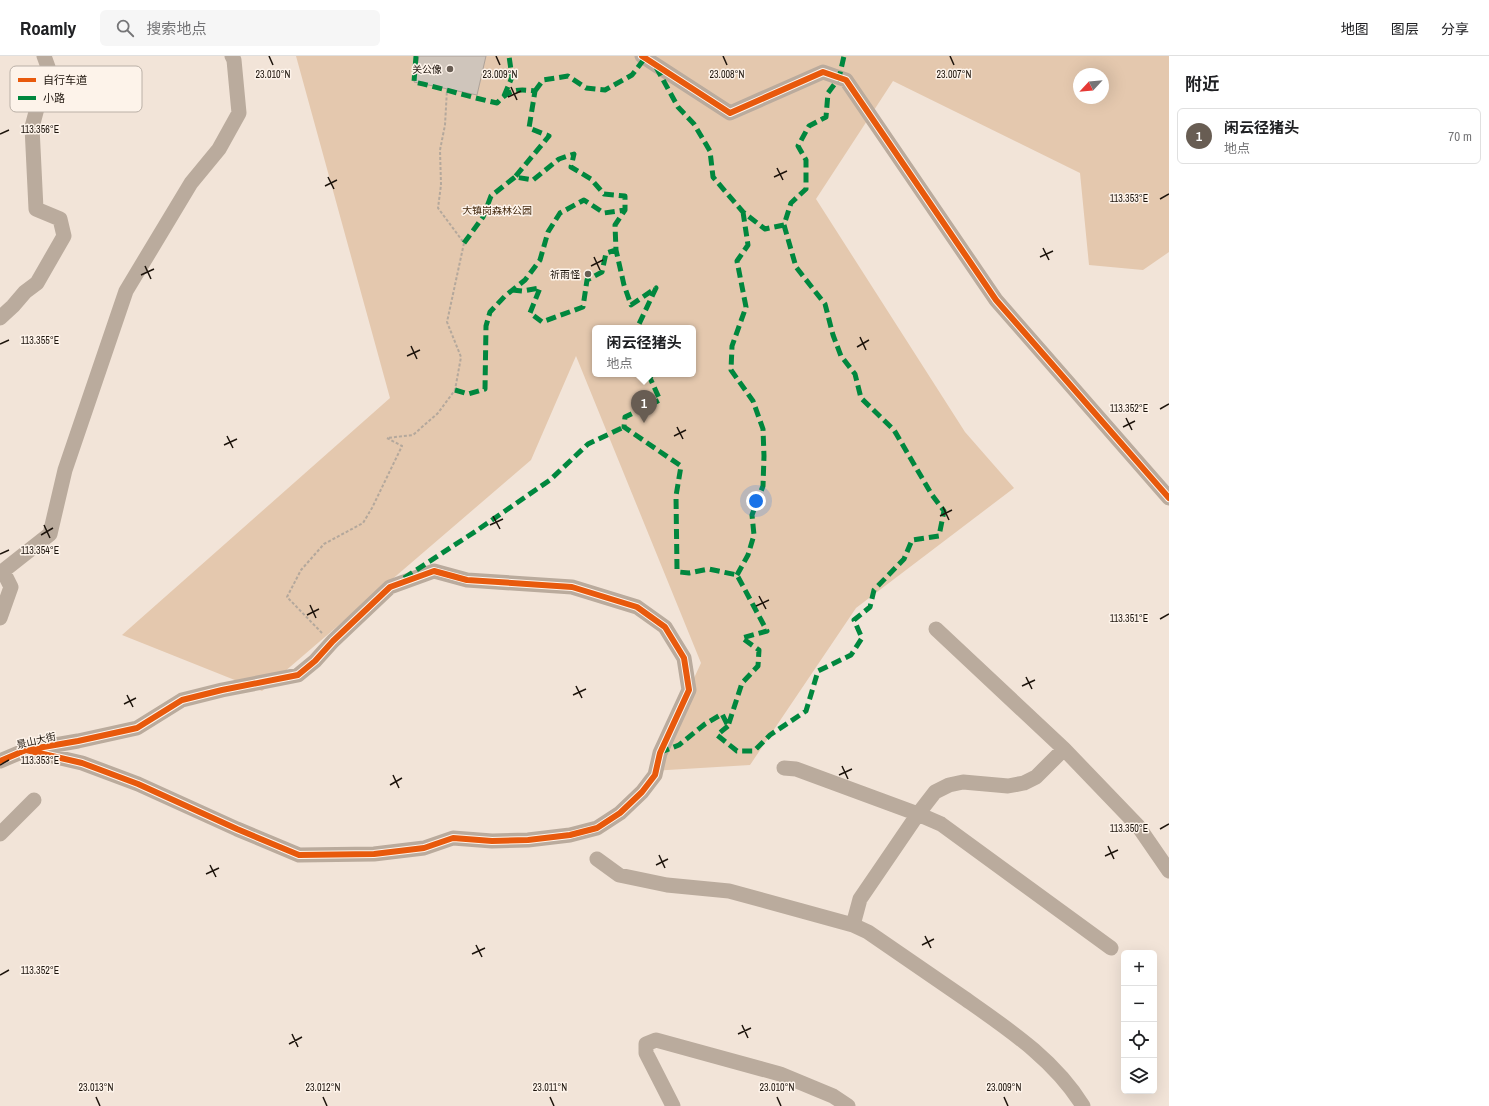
<!DOCTYPE html>
<html lang="zh">
<meta charset="utf-8">
<style>
:root{--surface:#fff;--page:#f6f6f6;--text:#202124;--muted:#757577;--line:#e0e0e0;--accent:#685d53}
body{margin:0;font-family:"Archivo Narrow","Noto Sans SC",sans-serif;background:var(--page);color:var(--text)}
.controls{position:absolute;right:12px;bottom:12px;display:grid;overflow:hidden;border-radius:6px;box-shadow:0 4px 16px #0002}
.controls button{width:36px;height:36px;display:grid;place-items:center;padding:0;border:0;border-bottom:1px solid var(--line);background:var(--surface);color:var(--text);font:20px sans-serif}
.compass{position:absolute;left:1073px;top:12px;width:36px;height:36px;border-radius:50%;background:var(--surface);box-shadow:0 4px 16px #0002;rotate:244deg}
.you{position:absolute;left:756px;top:445px;width:14px;height:14px;margin:-10px;border:3px solid #fff;border-radius:50%;background:#1a73e8;box-shadow:0 0 0 6px #1a73e833}
.badge{display:grid;place-items:center;width:26px;height:26px;border-radius:50%;background:var(--accent);color:#fff;font-size:13px;font-weight:700}
.pin{position:absolute;translate:-50% -33px;filter:drop-shadow(0 1px 2px #0008)}
.pin::after{content:'';position:absolute;top:21px;width:14px;height:12px;background:inherit;clip-path:polygon(0 0,100% 0,50% 100%)}
.popup{position:absolute;left:592px;top:269px;width:104px;height:52px;box-sizing:border-box;display:grid;place-content:center;border-radius:6px;background:var(--surface);filter:drop-shadow(0 1px 3px #0005);font-size:13px;white-space:nowrap;color:var(--muted)}
.popup b{font-size:15px;color:var(--text)}
.popup::after{content:'';position:absolute;left:50%;top:100%;margin-left:-8px;border:8px solid transparent;border-top-color:var(--surface)}
.list{margin:0;padding:0;list-style:none}
h2{display:flex;justify-content:space-between;align-items:center;height:52px;margin:0;padding:0 16px;font-size:17px}
h2 small{font-size:13px;font-weight:400;color:var(--muted)}
.list li{display:grid;grid-template-columns:26px 1fr auto;gap:12px;align-items:center;box-sizing:border-box;height:56px;margin:0 8px 8px;padding:0 8px;border:1px solid var(--line);border-radius:6px}
.list b{display:block;font-size:15px;white-space:nowrap}
.list p{margin:0;font-size:13px;white-space:nowrap;color:var(--muted)}
.list em{font-size:13px;font-style:normal;color:var(--muted)}
.icon{flex:none;width:22px;height:22px;fill:none;stroke:currentColor;stroke-width:2;stroke-linecap:round;stroke-linejoin:round}
.map{position:relative;flex:none;width:1169px;height:1050px;overflow:hidden}
header{display:flex;align-items:center;gap:24px;box-sizing:border-box;height:56px;padding:0 20px;background:var(--surface);border-bottom:1px solid var(--line)}
header strong{font-size:19px}
nav{display:flex;gap:22px;margin-inline-start:auto;font-size:14px}
.search{width:280px;height:36px;background:var(--page);display:flex;align-items:center;gap:10px;box-sizing:border-box;padding:0 14px;border-radius:6px;color:var(--muted);font-size:15px}
main{display:flex}
aside{flex:1;background:var(--surface)}
.map>svg:first-child{display:block}
</style>
<header>
<strong>Roamly</strong>
<div class="search"><svg class="icon" aria-label="search" viewBox="0 0 24 24"><circle cx="10" cy="10" r="6"/><path d="M15 15l6 6"/></svg>搜索地点</div>
<nav><a>地图</a><a>图层</a><a>分享</a></nav>
</header>
<main>
<div class="map">
<svg width="1169" height="1050" viewBox="0 0 1169 1050">
<rect width="100%" height="100%" fill="#f2e4d8"/>
<path fill="#e4c8ae" fill-rule="evenodd" d="M296 0H1169V196L1143 214 1089 209 1080 117 893 25 816 143 965 376 1014 432 856 552 750 709 651 715 701 607 576 300 531 404 262 635 122 579 390 342ZM1079 18H1103V42H1079ZM595 272H693V318H595Z"/>
<path fill="#cfc5bb" stroke="#ada299" d="M419 0H486L477 39 414 26Z"/>
<g fill="none" stroke-linecap="round" stroke-linejoin="round">
<path stroke="#b4a89c" stroke-width="2" stroke-dasharray="3 2" stroke-linecap="butt" d="M322 577 287 541 301 514 324 488 363 467 372 452 402 390 387 382 413 379 438 357 455 334 461 301 447 266 464 187 438 152 441 129 440 94 445 69 447 33"/>
<path stroke="#baab9d" stroke-width="15" d="M642 0 730 57 823 16 846 24 996 244 1169 442
M0 262 13 250 25 236 37 227 64 180 60 163 36 153 32 71 48 11 44 0
M0 516 3 515 50 478 65 414 126 235 191 127 219 93 239 57 234 4 232 0
M0 562 11 531 3 515
M936 573 1064 693 1138 770 1169 815
M0 705 26 694 78 685 137 672 182 644 222 634 298 619 315 605 333 585 390 531 434 515 467 524 572 531 637 551 665 571 684 602 689 634 660 697 655 719 642 736 620 757 597 772 570 779 528 784 492 785 453 782 424 792 374 798 299 799 237 773 138 728 82 707 26 694
M784 712 796 713 918 758 941 768 1111 892
M0 778 34 744
M597 803 619 819 667 829 729 835 853 869 868 876C900 898 932 920 964 942 1008 973 1054 1003 1083 1050
M853 869 860 843 918 758 935 736 949 729 963 726 1008 730 1024 727 1036 721 1064 693
M673 1050 646 997V988L656 984 780 1018 833 1040 848 1050"/>
<path stroke="#00873e" stroke-width="5" stroke-dasharray="10 5" stroke-linecap="butt" d="M416 0 414 26C442 32 469 41 497 47 510 33 517 33 535 35L529 72 549 80 515 121 533 124 559 103 574 98 571 111 591 123 604 138 625 140V154L615 169 616 194 624 229 631 249 656 232 639 268 641 272
M656 11 678 51 694 68 710 95 713 121 743 156 765 173 784 169 791 147 806 133V104L798 90 809 70 826 61 828 37 839 22 844 0
M535 35 543 24 568 20 586 32 605 34 632 19 645 2
M504 40 512 21 509 0
M464 187 483 161 491 140 515 121
M512 234 522 235 540 232 530 257 542 266 583 251 587 224 602 216 606 197 616 194
M652 318 650 322 660 344 625 361 624 371 681 410 676 440 677 513 679 516 689 517 709 513 737 519 767 575 742 582 759 594 758 610 742 627 728 670 722 658 705 668 679 689 661 696
M455 334 468 338 485 333 486 270 490 256 505 240 525 224 540 204 548 176 560 157 584 144 604 157 625 154
M737 519 748 499 754 479 752 459 763 430 764 400 763 373 753 345 731 314 732 290 746 251 737 205 748 189 743 156
M404 522 476 475 550 424 588 388 624 371
M728 670 717 679 737 695H754L770 679 806 655 818 615 851 599 862 582 854 564 870 551 874 534 904 503 912 484 939 480 944 455 932 439 894 374 861 342 855 318 841 300 833 279 825 248 796 211 784 169"/>
<g stroke="#fdf3ea" stroke-width="8">
<path id="cycleway" d="M642 0 730 57 823 16 846 24 996 244 1169 442
M0 705 26 694 78 685 137 672 182 644 222 634 298 619 315 605 333 585 390 531 434 515 467 524 572 531 637 551 665 571 684 602 689 634 660 697 655 719 642 736 620 757 597 772 570 779 528 784 492 785 453 782 424 792 374 798 299 799 237 773 138 728 82 707 26 694"/>
</g>
<use href="#cycleway" stroke="#e8590c" stroke-width="6"/>
</g>
<path fill="none" stroke="#1d140c" stroke-width="1.5" d="M269 0 273 9M496 0 500 9M723 0 727 9M950 0 954 9M511 31 517 44M508 41 521 35M0 78 9 74M777 112 783 124M328 121 334 133M774 121 787 115M325 130 337 124M1160 143 1169 138M1043 192 1049 204M594 201 600 214M1040 201 1053 195M145 210 151 223M591 210 603 204M141 219 154 213M860 281 866 294M0 288 9 284M411 290 417 303M857 291 869 284M407 300 420 294M1160 353 1169 348M1126 362 1132 374M677 371 683 383M1123 371 1135 365M227 380 233 392M674 380 686 374M224 389 237 383M943 451 949 464M493 460 500 473M940 460 952 454M44 469 50 482M490 469 503 463M41 479 53 472M0 498 9 494M759 540 766 553M310 549 316 562M756 550 769 544M307 559 319 553M1160 563 1169 558M1026 621 1032 633M576 630 582 642M1022 630 1035 624M127 639 133 651M573 639 586 633M124 648 136 642M0 709 9 704M842 710 848 723M393 719 399 732M839 719 852 713M390 729 402 722M1160 773 1169 768M1108 790 1114 803M659 799 665 812M1105 800 1118 794M210 809 216 821M656 809 668 803M206 818 219 812M925 880 931 892M476 889 482 901M922 889 934 883M472 898 485 892M0 919 9 914M742 969 748 982M292 978 298 991M738 978 751 972M289 988 302 981M96 1041 100 1050M323 1041 327 1050M550 1041 554 1050M777 1041 781 1050M1004 1041 1008 1050"/>
<g fill="#685d53" stroke="#fdf3ea" stroke-width="1.5">
<circle cx="450" cy="13" r="4"/>
<circle cx="588" cy="218" r="4"/>
</g>
<g text-anchor="middle" stroke-width="3" stroke-linejoin="round" paint-order="stroke">
<g font-size="10" fill="#1d140c" stroke="#fdf3ea" text-anchor="end">
<text x="442" y="17">关公像</text>
<text x="580" y="222">祈雨怪</text>
</g>
<g font-size="10" fill="#43290e" stroke="#fdf3ea">
<text x="497" y="158">大镇岗森林公园</text>
</g>
<g font-size="10" fill="#1d140c" stroke="#fdf3ea">
<text transform="translate(36 684) rotate(-13)" y="4">景山大街</text>
</g>
</g>
<rect x="10" y="10" width="132" height="46" rx="6" fill="#fdf3ea" stroke="#bab0a7" stroke-width="1"/>
<rect x="18" y="22" width="18" height="4" fill="#e8590c"/>
<rect x="18" y="40" width="18" height="4" fill="#00873e"/>
<g font-size="11" fill="#1d140c">
<text x="43" y="28">自行车道</text>
<text x="43" y="46">小路</text>
</g>
<g font-size="10" text-anchor="middle" fill="#1d140c" stroke="#fdf3ea" stroke-width="3" stroke-linejoin="round" paint-order="stroke">
<text x="273" y="22">23.010°N</text>
<text x="500" y="22">23.009°N</text>
<text x="727" y="22">23.008°N</text>
<text x="954" y="22">23.007°N</text>
<text x="40" y="77">113.356°E</text>
<text x="1129" y="146">113.353°E</text>
<text x="40" y="288">113.355°E</text>
<text x="1129" y="356">113.352°E</text>
<text x="40" y="498">113.354°E</text>
<text x="1129" y="566">113.351°E</text>
<text x="40" y="708">113.353°E</text>
<text x="1129" y="776">113.350°E</text>
<text x="40" y="918">113.352°E</text>
<text x="96" y="1035">23.013°N</text>
<text x="323" y="1035">23.012°N</text>
<text x="550" y="1035">23.011°N</text>
<text x="777" y="1035">23.010°N</text>
<text x="1004" y="1035">23.009°N</text>
</g>
</svg>
<div class="controls">
<button>+</button>
<button>−</button>
<button><svg class="icon" aria-label="locate" viewBox="0 0 24 24"><circle cx="12" cy="12" r="6"/><path d="M12 2v4M12 18v4M2 12h4M18 12h4"/></svg></button>
<button><svg class="icon" aria-label="layers" viewBox="0 0 24 24"><path d="M12 4l9 5-9 5-9-5zM3 14l9 5 9-5"/></svg></button>
</div>
<svg class="compass" viewBox="-18 -18 36 36"><path d="M0-13l5 13h-10z" fill="#e53935"/><path d="M0 13l5-13h-10z" fill="#757577"/></svg>
<div class="you"></div>
<div class="pin badge" style="left:644px;top:367px">1</div>
<div class="popup"><b>闲云径猪头</b>地点</div>
</div>
<aside>
<h2>附近<small></small></h2>
<ul class="list">
<li><span class="badge">1</span><div><b>闲云径猪头</b><p>地点</p></div><em>70 m</em></li>
</ul>
</aside>
</main>
